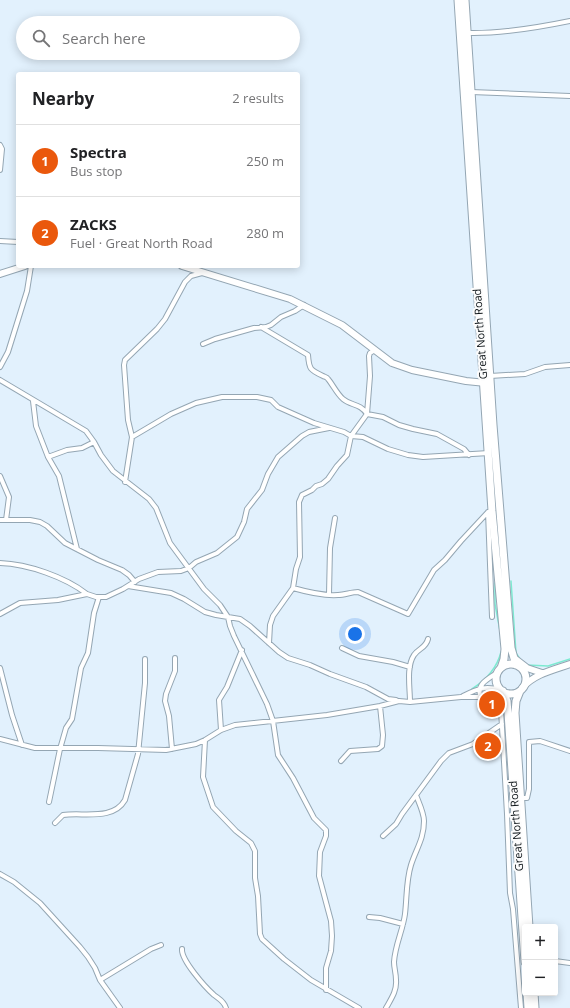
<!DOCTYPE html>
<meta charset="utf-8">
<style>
:root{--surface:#fff;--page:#f2f2f2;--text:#202124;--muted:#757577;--line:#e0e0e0;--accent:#ea580c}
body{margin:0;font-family:"Open Sans",sans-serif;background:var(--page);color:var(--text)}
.controls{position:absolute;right:12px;bottom:12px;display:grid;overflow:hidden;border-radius:4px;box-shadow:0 2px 10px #0003}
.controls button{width:36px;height:36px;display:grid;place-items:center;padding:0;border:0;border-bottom:1px solid var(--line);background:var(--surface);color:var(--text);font:20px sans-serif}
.you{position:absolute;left:355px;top:634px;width:14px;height:14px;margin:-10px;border:3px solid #fff;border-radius:50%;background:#1a73e8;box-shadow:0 0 0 6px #1a73e833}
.badge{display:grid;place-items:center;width:26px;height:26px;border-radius:50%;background:var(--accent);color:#fff;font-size:13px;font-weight:700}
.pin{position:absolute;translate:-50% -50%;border:2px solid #fff;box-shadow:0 1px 4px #0006}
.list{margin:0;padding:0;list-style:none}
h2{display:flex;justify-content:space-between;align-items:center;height:52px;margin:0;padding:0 16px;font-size:17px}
h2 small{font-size:13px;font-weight:400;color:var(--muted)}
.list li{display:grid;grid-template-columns:26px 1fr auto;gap:12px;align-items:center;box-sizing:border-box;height:72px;padding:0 16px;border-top:1px solid var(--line)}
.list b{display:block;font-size:15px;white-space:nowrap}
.list p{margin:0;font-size:13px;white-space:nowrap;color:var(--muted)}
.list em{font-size:13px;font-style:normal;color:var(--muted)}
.icon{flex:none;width:22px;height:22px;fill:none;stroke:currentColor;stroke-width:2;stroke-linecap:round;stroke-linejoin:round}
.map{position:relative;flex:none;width:570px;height:1008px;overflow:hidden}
.search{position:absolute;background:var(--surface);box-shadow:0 2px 10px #0003;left:16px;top:16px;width:284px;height:44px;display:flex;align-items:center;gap:10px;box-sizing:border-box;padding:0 14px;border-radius:22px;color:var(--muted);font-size:15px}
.panel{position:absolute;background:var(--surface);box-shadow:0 2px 10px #0003;left:16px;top:72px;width:284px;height:196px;border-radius:4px}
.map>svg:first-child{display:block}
</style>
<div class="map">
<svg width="570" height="1008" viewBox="0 0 570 1008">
<rect width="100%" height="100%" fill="#e2f1fd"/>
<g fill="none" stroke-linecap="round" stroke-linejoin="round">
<path stroke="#7dead1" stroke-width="1.5" d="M511 581 516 653 520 659
M495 583V604L500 631
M527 665 548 666 570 659
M472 689C486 680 497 668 501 652"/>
<g stroke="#94a6b3" stroke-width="6">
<path id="street" d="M467 33C501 34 536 28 570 21
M471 92 570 96
M0 145 2 149 0 170
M0 241 18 242
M261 327 308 355C309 369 310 370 323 376 325 377 327 377 328 379 333 385 337 394 343 399 351 406 360 403 367 414L383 417 399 425 413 429 437 434 464 449 469 455
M203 344 215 339 254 328 266 327 271 325 281 317 295 311 304 305
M0 367 8 352 27 291 31 266
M490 376 525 374 545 367 570 365
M0 380 86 431 94 442 101 455 113 471 149 499 156 508 170 543 204 589 220 605 228 617 230 626 234 636 267 704 273 721 278 755 293 778 314 818 326 830V836L320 852 319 876 331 921 332 936 331 951 326 968V990
M33 401 36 426 48 457 59 476 77 549
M132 437 171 414 196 403 222 397H257L271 400 278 407 314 423 344 432 351 436 363 437 388 449 408 455 423 457 489 453
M48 457 67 450 82 448 94 442
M0 476 9 497 6 520
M125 482 132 437 128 420 124 365 125 360 157 329 165 319 185 282 191 276 202 273
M488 512 492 617
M0 520H30L40 522 47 526 65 543 98 560 122 570 129 575 135 582
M0 563C28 564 65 577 87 594
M128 586 171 593 184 599 205 612 216 615 240 619 250 626 279 652 288 658 310 665 330 674 366 687 388 699 396 700
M293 588C307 592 324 596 338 595 345 595 351 592 358 592L408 614 434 570 445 560 461 541 488 512 493 511
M329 594 330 548 335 518
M0 614 20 603 58 600 87 594 96 597H106L123 589 139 579 158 572 181 571 189 568 196 562 217 553 237 537 244 522 247 509 262 490 268 474 278 457 302 436 309 432 329 428
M269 643 270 625 273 616 293 588 296 569 300 557 299 502 302 495 312 490 316 486 322 484 328 479 337 466 347 455 351 436 367 414 370 376 369 356 370 353 375 350
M342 648 359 656 393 662 410 667
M0 668 12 715 22 745
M498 672C490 678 477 683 480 695 491 702 496 693 501 710L507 814 510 893 513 909 521 1008
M463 696C479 688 485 686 502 690
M410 702C410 688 406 667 414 655 419 648 426 648 428 639
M221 730 219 700 227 687 242 650
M0 739 35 748H98L166 750 196 744 205 740 221 730 235 725 327 715 380 706 399 701 410 702 461 697H484
M205 740 203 777 213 807 236 831 251 843 255 851V878L258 896 260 934 262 939 284 959 311 980 359 1008
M172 749 169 716 165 701 166 694 175 671V658
M341 761 350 751 378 749 382 746 383 735 380 706
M520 798H527L529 789V742L540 741 570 751
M49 802 60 749 66 728 72 719 81 668 88 653 94 613 99 597
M55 823 63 815C83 812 113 821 125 800L138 754 145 683V659
M383 836 396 824 402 814 416 795
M0 874 14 882 40 903 80 947 88 957 95 968 100 980 120 1008
M369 917 380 918 403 924
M182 949C181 960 205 987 214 995 219 999 224 1001 226 1008
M555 961 570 963
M100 980 151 949 161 945
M386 1008C391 999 397 991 396 980 396 973 394 968 394 962 395 945 403 930 405 914 407 897 406 881 411 865 416 849 424 839 424 821 424 813 419 803 416 795L441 761 449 753 473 744 502 724"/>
</g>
<g stroke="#94a6b3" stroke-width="8">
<path id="secondary" d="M182 266 290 299 342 325 392 363 412 370 466 381 486 383
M0 274 25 266
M514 658 527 668 542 673
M522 688C534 674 553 670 570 664"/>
</g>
<g stroke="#94a6b3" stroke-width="9">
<path id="primary" d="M458 0 492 511 505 649 504 659 501 668
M465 0 493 425 511 648 516 665
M496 679a15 15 0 1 1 30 0a15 15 0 1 1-30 0Z
M503 691 507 701 508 713 525 962
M520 691 516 701 515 713 529 927
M527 993 528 1008
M534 993 535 1008"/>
</g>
<use href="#street" stroke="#fff" stroke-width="4"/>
<use href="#secondary" stroke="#fff" stroke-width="6"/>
<use href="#primary" stroke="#fff" stroke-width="7"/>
</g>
<g text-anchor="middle" stroke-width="4" stroke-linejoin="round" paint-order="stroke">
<g font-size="11" fill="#0a1115" stroke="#fcfcfc">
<text transform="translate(480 334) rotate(-94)" y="4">Great North Road</text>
<text transform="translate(516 826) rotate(-94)" y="4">Great North Road</text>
</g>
</g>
</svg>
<div class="controls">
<button>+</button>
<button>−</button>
</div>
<div class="you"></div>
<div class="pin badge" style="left:492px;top:704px">1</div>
<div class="pin badge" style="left:488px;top:746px">2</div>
<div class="search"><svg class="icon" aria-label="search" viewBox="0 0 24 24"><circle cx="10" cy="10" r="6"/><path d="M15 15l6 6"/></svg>Search here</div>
<section class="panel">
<h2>Nearby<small>2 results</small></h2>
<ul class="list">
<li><span class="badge">1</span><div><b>Spectra</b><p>Bus stop</p></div><em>250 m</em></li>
<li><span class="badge">2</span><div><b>ZACKS</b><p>Fuel · Great North Road</p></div><em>280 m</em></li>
</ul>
</section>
</div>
